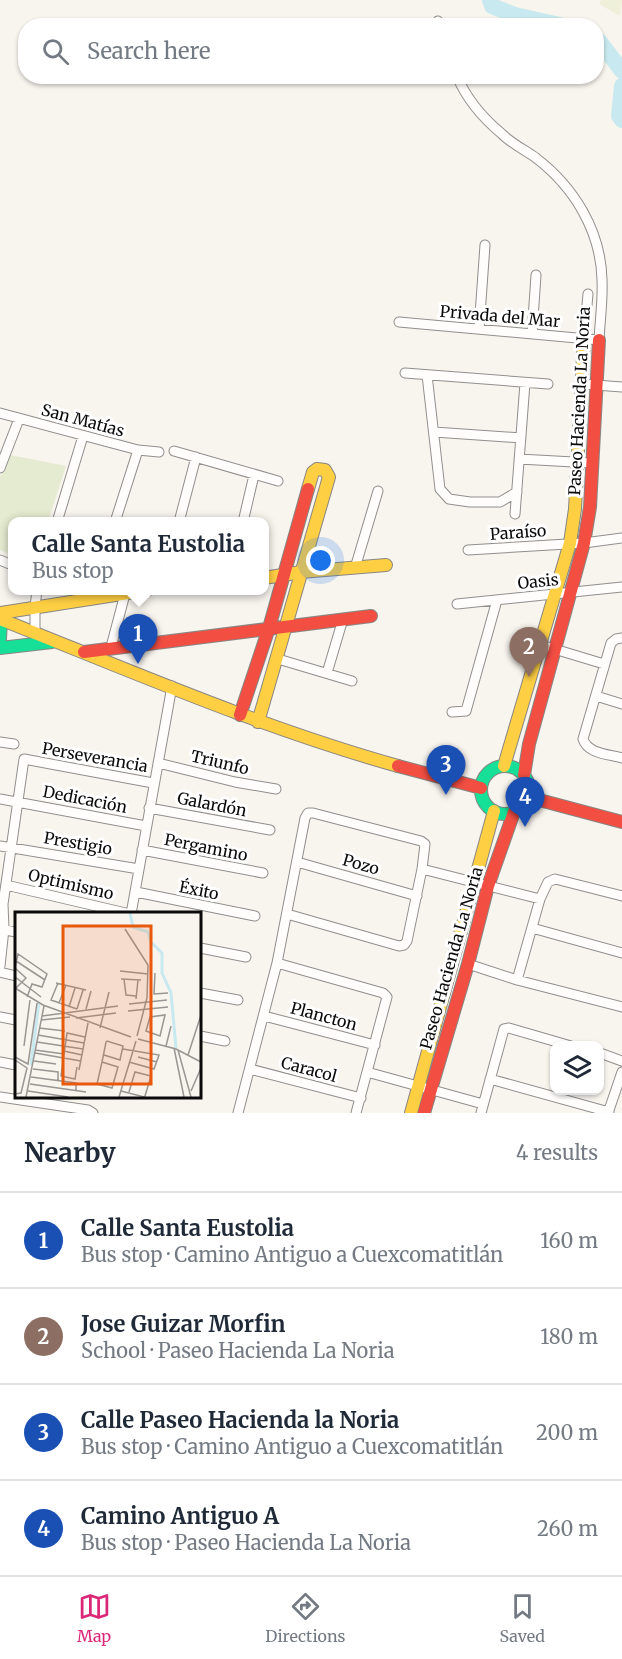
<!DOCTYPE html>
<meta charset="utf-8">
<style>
:root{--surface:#fff;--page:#f6f6f7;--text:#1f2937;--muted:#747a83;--line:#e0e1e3;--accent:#db2777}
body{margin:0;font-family:Merriweather,serif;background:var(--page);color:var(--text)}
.controls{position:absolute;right:18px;bottom:18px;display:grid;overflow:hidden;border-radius:12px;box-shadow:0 2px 4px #0004}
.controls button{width:54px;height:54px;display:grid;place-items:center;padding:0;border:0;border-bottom:2px solid var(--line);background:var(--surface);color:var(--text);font:30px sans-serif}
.you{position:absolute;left:321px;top:561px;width:21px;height:21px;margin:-15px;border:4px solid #fff;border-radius:50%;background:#1a73e8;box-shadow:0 0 0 9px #1a73e833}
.badge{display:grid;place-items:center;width:39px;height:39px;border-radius:50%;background:var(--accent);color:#fff;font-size:20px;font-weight:700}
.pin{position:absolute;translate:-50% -50px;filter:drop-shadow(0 2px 3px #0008)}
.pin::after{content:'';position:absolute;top:32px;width:21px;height:18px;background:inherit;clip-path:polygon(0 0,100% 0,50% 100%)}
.popup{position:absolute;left:8px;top:517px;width:261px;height:78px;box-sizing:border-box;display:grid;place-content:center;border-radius:12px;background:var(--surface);filter:drop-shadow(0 2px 4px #0005);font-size:20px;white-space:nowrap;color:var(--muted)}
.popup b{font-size:22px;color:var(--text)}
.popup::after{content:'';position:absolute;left:50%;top:100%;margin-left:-12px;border:12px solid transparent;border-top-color:var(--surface)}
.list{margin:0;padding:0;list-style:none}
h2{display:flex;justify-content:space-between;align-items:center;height:78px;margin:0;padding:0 24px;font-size:26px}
h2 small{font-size:20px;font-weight:400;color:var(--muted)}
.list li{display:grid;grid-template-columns:39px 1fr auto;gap:18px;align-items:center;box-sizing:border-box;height:96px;padding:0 24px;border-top:2px solid var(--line)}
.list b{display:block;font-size:22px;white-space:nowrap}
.list p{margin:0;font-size:20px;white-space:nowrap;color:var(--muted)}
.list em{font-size:20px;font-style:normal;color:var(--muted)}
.icon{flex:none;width:33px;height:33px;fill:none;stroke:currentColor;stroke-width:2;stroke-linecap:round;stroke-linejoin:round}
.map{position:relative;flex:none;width:622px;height:1113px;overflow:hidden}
.search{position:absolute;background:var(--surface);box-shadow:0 2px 4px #0004;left:18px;right:18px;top:18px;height:66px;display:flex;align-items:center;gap:15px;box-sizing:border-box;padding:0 21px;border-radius:24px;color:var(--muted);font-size:22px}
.sheet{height:462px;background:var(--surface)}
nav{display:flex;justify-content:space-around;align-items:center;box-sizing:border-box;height:84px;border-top:2px solid var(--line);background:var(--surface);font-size:16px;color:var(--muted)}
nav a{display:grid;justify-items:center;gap:3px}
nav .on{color:var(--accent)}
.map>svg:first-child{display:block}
</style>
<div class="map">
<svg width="622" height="1113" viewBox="0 0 622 1113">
<rect width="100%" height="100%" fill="#f8f4ee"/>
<path fill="#e5ebd0" d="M10 455 66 466 48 521 12 522V555L0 550V477Z"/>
<path fill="#eef0d9" d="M601 0H622L620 16 599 4Z"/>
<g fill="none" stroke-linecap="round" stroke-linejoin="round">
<path stroke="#c8e9ef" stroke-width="16" d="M490 0 492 6 515 15 564 26
M596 40 600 42 622 71
M622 86 619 116 622 120"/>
<g stroke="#918f8d" stroke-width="11">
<path id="street" d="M438 21 439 26
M399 322 599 340C600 320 603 300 602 280 601 231 574 187 536 158 525 150 512 144 502 134 484 119 466 98 457 76
M479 329 485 245
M532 334 536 275
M584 338 588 294
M405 373 548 384
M427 375 440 489 449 499 470 502H500L517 492
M582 384 622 387
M0 413 138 450 159 452
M434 432 521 438
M174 451 278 481
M519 459 592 463
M0 468 19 419
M515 514 525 383
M57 522 83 436
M115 522 138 450
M179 522 196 457
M243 522 254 475
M468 550 584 543 622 538
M0 560 12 565
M355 568 378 491
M457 604 622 587
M35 633V607L37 590
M622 638 616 639 611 643 583 739C588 754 608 754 622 758
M541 645 604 664
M111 647 125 594
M278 659 352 681
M327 673 343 619
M596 696 622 704
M452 712 466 711 497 600
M0 742 14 744
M158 763 235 782 276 789
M0 799 146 826
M149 808 270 830
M0 846 139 869
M142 850 263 873
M297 862 417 896
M422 869 540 899 548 882 555 879 622 896
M6 885 130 914
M136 892 255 916
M131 914 172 686
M532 928 622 953
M0 929 16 932
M200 948 246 957
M277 963 305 818 308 813H313L421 841 425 844 422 869 407 941 404 945 399 946 287 914
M468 964 517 980 622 1007
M0 966 4 929 3 904 24 759 153 783
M0 972 16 976
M517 980 540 899
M200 993 238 1000
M264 1016 375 1045
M0 1017 16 1020
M200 1036 225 1041
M600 1053 622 1061
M0 1062 16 1065
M250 1069 361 1098
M367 1072 483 1104
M490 1079 609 1112
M0 1097 88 1110 93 1113
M238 1113 277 963 383 993 387 997 356 1113
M481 1113 504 1029 509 1028 571 1046
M608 1113 622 1072"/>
</g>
<g stroke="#888683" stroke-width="14">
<path id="fast" d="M0 639 1 620
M0 648 52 642
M481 790a24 24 0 1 1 48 0a24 24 0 1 1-48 0Z"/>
</g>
<g stroke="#888683" stroke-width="14">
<path id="slow" d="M264 578 301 572 386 565
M0 613 147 590
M0 619C131 671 262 728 398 766
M258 722 329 477 325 470 317 469 313 472 308 489
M504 766 570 543 575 509 584 338
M411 1113 494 811"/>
</g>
<g stroke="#888683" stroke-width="14">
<path id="jam" d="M84 652 371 616
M240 715 269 628 308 489
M398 766 481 788
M524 775 529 744 584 543 590 507 599 340
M528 797 622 822
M424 1113 468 964 488 886 514 812"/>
</g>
<use href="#street" stroke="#fefdfc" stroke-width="9"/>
<use href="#fast" stroke="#16e098" stroke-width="12"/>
<use href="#slow" stroke="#ffcf43" stroke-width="12"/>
<use href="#jam" stroke="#f24e42" stroke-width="12"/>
</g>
<g text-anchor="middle" stroke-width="6" stroke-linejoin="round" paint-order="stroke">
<g font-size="16" fill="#0a0a0a" stroke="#fff">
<text transform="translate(500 316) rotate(5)" y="6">Privada del Mar</text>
<text transform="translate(579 401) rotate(-87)" y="6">Paseo Hacienda La Noria</text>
<text transform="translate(83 420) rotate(15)" y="6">San Matías</text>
<text transform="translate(518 532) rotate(-4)" y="6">Paraíso</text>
<text transform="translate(538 581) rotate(-6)" y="6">Oasis</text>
<text transform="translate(95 757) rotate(10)" y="6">Perseverancia</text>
<text transform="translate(220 762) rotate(13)" y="6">Triunfo</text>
<text transform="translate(85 799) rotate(11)" y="6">Dedicación</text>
<text transform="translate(212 804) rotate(11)" y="6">Galardón</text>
<text transform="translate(78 843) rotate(10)" y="6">Prestigio</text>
<text transform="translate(206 847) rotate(11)" y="6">Pergamino</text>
<text transform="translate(361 864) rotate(16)" y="6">Pozo</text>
<text transform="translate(71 884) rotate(13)" y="6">Optimismo</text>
<text transform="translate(199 890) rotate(11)" y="6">Éxito</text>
<text transform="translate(451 958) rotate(-74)" y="6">Paseo Hacienda La Noria</text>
<text transform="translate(324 1016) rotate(15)" y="6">Plancton</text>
<text transform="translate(309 1069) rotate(15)" y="6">Caracol</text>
</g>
</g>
<g transform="translate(15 912)">
<rect width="186" height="186" fill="#f8f4ee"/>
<path fill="none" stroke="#c8e9ef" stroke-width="3" d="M115 1 118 15 133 20 136 30 147 41V61L156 81 161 136M16 153 24 90"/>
<path fill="none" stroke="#999693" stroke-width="1.5" d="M110 17 133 53 132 86 122 124M1 49 30 68M0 55 3 42 32 62 27 75 17 72 12 85M0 56 11 66 1 76M105 59 133 62M140 61 139 82 153 81M0 65 26 85M106 67 126 68M109 67 111 83 121 84M41 71 71 78M43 71 36 88 62 97M0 76 28 93 116 125M121 87 123 68M44 91 51 73M114 92 152 88M54 95 60 76M62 97 68 78M71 97 76 79M113 99 153 95M150 103 145 124 131 119 135 105ZM27 104 103 94M61 106 101 101M26 108 55 105M24 116 50 119M85 116 94 80M23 123 69 131M123 127 161 137 186 150M22 130 68 137M9 134 15 88M151 134 156 114M159 136 169 185M108 137 144 143 139 157 114 150M20 138 49 142M163 138 176 185M49 139 67 143M20 141 66 149M173 143 186 103M0 145 13 152 22 91M123 145 142 150M0 148 12 156 6 181 0 182M19 149 41 152M87 150 103 155 97 176 82 172ZM87 150 91 130 92 129 108 134 105 148 89 143M62 155 60 167 46 164 52 121 70 125M18 157 43 160V168M64 158 73 111M16 165 61 171V179M15 172 71 180M13 179 53 185M106 179 129 185 130 184 136 164 120 160 114 180M176 179 186 156M11 185 29 94M104 185 121 129"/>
<path fill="#e8590c" fill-opacity="0.15" stroke="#e8590c" stroke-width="3" d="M48 14H136V172H48Z"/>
<rect width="186" height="186" fill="none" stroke="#0a0a0a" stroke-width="3"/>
</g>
</svg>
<div class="controls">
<button><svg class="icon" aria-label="layers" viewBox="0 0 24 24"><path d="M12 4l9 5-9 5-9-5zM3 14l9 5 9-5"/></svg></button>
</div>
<div class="you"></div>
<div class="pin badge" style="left:138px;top:664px;background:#1a4fb4">1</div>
<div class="popup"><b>Calle Santa Eustolia</b>Bus stop</div>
<div class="pin badge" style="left:529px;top:677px;background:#8d6e63">2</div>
<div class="pin badge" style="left:446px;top:795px;background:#1a4fb4">3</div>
<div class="pin badge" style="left:525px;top:827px;background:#1a4fb4">4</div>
<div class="search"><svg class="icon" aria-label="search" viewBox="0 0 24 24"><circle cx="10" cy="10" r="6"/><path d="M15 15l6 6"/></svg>Search here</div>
</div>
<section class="sheet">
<h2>Nearby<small>4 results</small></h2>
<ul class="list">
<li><span class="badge" style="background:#1a4fb4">1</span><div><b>Calle Santa Eustolia</b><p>Bus stop · Camino Antiguo a Cuexcomatitlán</p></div><em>160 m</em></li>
<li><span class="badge" style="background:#8d6e63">2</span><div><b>Jose Guizar Morfin</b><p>School · Paseo Hacienda La Noria</p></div><em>180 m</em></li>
<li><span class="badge" style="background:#1a4fb4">3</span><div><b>Calle Paseo Hacienda la Noria</b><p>Bus stop · Camino Antiguo a Cuexcomatitlán</p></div><em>200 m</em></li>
<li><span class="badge" style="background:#1a4fb4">4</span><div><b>Camino Antiguo A</b><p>Bus stop · Paseo Hacienda La Noria</p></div><em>260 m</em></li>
</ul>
</section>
<nav>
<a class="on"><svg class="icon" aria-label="map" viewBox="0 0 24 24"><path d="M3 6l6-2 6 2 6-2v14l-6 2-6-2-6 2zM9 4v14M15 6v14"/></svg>Map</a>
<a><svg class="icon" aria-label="directions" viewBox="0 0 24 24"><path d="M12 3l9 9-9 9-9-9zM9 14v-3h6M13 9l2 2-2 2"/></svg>Directions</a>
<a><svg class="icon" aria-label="saved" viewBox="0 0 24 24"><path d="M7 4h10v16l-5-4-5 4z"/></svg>Saved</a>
</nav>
